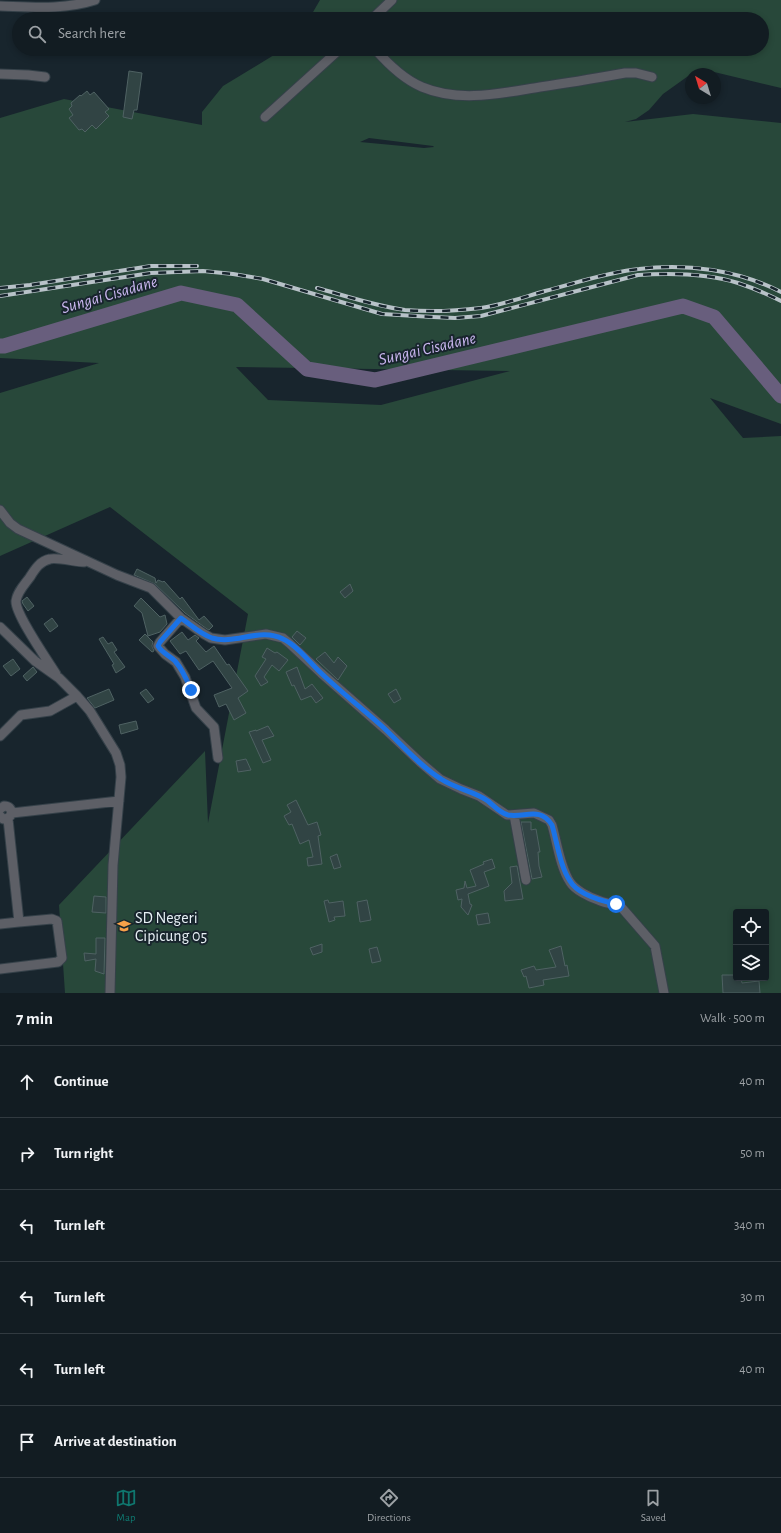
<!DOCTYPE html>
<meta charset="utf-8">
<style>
:root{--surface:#121c22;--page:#1f292f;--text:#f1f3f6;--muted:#9ca1a5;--line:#313a40;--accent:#0f766e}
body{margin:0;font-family:"Alegreya Sans",sans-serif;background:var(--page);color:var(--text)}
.controls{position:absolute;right:12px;bottom:12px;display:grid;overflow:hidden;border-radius:4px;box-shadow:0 2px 6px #0003}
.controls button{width:36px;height:36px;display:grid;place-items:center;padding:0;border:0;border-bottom:1px solid var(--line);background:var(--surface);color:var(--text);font:20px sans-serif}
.compass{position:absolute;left:685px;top:68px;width:36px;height:36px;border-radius:50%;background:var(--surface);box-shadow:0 2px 6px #0003;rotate:322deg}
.stop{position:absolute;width:12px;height:12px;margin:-9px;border:3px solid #1a73e8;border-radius:50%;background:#fff}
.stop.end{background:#1a73e8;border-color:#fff;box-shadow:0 1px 4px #0008}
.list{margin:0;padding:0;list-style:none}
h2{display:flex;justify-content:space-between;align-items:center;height:52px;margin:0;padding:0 16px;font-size:17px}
h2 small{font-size:13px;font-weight:400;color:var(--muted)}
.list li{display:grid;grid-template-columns:26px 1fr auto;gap:12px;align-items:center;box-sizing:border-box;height:72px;padding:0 16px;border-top:1px solid var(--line)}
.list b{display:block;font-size:15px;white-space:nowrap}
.list em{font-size:13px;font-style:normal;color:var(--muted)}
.icon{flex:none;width:22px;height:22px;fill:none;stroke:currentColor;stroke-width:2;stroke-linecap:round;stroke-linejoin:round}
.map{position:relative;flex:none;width:781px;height:993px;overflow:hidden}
.search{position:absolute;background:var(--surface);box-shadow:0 2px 6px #0003;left:12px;right:12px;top:12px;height:44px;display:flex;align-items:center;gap:10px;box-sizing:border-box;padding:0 14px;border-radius:22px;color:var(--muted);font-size:15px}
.sheet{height:484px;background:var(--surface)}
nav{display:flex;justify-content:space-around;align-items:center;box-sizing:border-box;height:56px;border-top:1px solid var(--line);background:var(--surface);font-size:11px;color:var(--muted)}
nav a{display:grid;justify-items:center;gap:2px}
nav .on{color:var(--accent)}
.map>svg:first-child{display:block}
</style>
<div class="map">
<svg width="781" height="993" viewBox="0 0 781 993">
<rect width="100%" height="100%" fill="#18252d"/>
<path fill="#28483a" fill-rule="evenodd" d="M320 0H781V88L710 71 691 74 663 94 649 110 636 119 625 122 693 114 781 123V424L710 398 743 438 781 436V993H65L59 905 205 751 208 823 248 614 110 507 0 556V393L99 363 0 358V118L64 99 202 125V112L223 86 274 55 280 49H762V19H309ZM369 138 433 146 434 147 424 148 360 142ZM236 367 509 371H510L381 405 268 400ZM736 912H766V978H736Z"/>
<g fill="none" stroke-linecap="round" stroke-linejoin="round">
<path stroke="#685e7d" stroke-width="15" d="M0 346H4L181 293 237 305 307 369 375 380 683 306 714 317 781 396"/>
</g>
<path fill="#314444" stroke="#4f6263" d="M129 71 142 73 137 110H134L132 119 123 117Z
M87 91 90 95 94 92 109 109 105 112 109 116 96 129 92 125 85 132 82 129 79 130 69 118 73 115 69 109 72 106 71 103 80 95 81 96Z
M137 569 155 578 156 583 158 580 163 582 164 581 180 599 182 597 199 620 204 616 213 626 209 630 207 629 185 613 155 584 134 575Z
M350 584 353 591 345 598 340 592Z
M27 597 34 606 28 611 23 604 22 601Z
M141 598 160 617 165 615 167 624 160 632 148 636 142 613 134 606Z
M52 618 58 626 50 632 44 624Z
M297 631 306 638 300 645 292 637Z
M182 632 188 640 195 635 199 638 196 641 206 652 214 646 227 665 229 664 248 691 238 698 246 713 234 720 226 704 219 707 214 695 232 688 213 661 199 670 186 651 180 654 170 641Z
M145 634 153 642 152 646 154 651 152 652 139 640Z
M103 637 108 644 112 642 117 650 114 652 125 667 116 673 112 665 114 664 99 639Z
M267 648 275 653 277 652 288 660 279 671 272 665 264 677 268 682 261 686 255 676 266 659 262 657Z
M325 652 334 663 338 657 347 666 338 680 316 659Z
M13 659 20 669 11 676 3 666Z
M33 667 37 672 27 681 23 676Z
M297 667 305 689 312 684 323 698 316 703 311 696 301 700 294 685 292 686 286 672Z
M109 689 114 700 95 708 87 698Z
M146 689 154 699 148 703 140 693Z
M396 689 401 699 394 703 388 694Z
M136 721 138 729 121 734 119 725Z
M268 726 274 736 262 740 271 760 263 763 249 732 256 730V731Z
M246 759 251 770 238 772 236 761Z
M296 800 308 825 317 822 321 835 318 836 322 864 308 866 307 858 313 857 309 840 300 844 292 824 289 825 284 816 291 812 287 805Z
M521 822H531V830L536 829 540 852H538L539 866 542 877 532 879Z
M337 854 341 867 334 869 330 857Z
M492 859 495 868 484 872 489 886 468 894 470 904 472 905 468 915 461 907 462 899 458 900 456 890 464 888 465 881 467 888 476 886 470 870 484 864 483 862Z
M517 866 523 899 505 901 504 891 512 883 510 867Z
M94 896 106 897V913L92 912Z
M328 900 329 903 343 901 345 916 334 917 335 920 329 922 324 901Z
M367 900 371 920 360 922 357 902Z
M488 913 490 923 478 925 476 915Z
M96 938H105L104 974 95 971 96 959 85 961 84 953 96 954Z
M322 944V952L313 955 310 948Z
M561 946 565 966 567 965 569 976 543 980 544 985 529 988 526 976 524 977 521 970 534 966 536 970 556 967 549 950Z
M377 947 381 961 372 963 369 949Z
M722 975H736V978H741L742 983 759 981 760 993H723Z"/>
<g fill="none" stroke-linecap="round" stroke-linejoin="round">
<g stroke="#354149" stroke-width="11">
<path id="minor" d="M0 6C32 7 64 10 95 0
M372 19 392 0
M375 49C388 64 403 79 422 87 460 103 502 93 540 87 568 83 597 78 625 73H636L652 77
M0 74 28 75 45 77
M265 117 340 49
M0 510 10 523 18 529 117 575 151 588 181 618 204 634 211 638 225 640 266 634 283 638 289 643 321 673 386 730 420 762 440 779 461 789 479 796 507 815 534 813 549 820 552 825C557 842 560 867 570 882 575 890 589 897 598 900 606 904 614 903 622 908L655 946 664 993
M181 618 160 642 158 646 165 654 176 662 185 677 196 708 214 727 218 758
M0 627 35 661 59 678 77 696 90 711 116 753 120 765 121 777 113 865 110 993
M56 674C48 661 15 614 16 601 17 592 25 584 30 577 35 569 40 561 50 559 57 557 76 562 84 562
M0 736 21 715 50 711 77 696
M0 809 4 806C14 806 14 819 3 819L0 816
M12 813 119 801
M514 815 526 880
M0 924 19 922
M0 969 58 962 62 958 57 921 52 919 19 922 8 819"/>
</g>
<use href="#minor" stroke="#5d5f66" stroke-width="9"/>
<g stroke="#b8c2c8" stroke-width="4">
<path id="rail" d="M0 288 30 285 151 266H197
M317 288C346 296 375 306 405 310 429 312 456 311 481 308 502 305 524 297 545 291 576 283 608 272 639 269 687 263 738 270 781 292
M0 296 151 273 203 271 233 274 263 279 382 314 433 317 455 318 481 316 638 275C671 273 706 273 738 283 753 288 767 294 781 301"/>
</g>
<use href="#rail" stroke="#18252d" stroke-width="2.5" stroke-dasharray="8" stroke-linecap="butt"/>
</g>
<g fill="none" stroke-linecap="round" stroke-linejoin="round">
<path stroke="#1a73e8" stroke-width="5" d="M191 690C187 680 183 670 175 661 170 656 162 653 158 646L160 642 181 618C191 625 200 634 212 638 235 645 260 627 283 639 298 646 309 662 321 673 342 693 364 710 385 729 403 746 420 766 441 779 456 789 474 791 488 801 494 806 500 813 508 815 525 818 540 806 552 825 557 842 560 866 570 881 578 895 602 901 616 904"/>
</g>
<defs>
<g id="school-bare" transform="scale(1.08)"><path d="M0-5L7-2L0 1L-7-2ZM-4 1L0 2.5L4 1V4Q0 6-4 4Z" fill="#f7a149" stroke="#18252d" stroke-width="2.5" paint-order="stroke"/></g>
</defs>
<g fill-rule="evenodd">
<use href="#school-bare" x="124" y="926"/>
</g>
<g text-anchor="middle" stroke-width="4" stroke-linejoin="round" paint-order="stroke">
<g font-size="16" fill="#e7f0f5" stroke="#18252d" text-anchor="start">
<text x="135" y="923">SD Negeri<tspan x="135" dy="18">Cipicung 05</tspan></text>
</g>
<g font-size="17" font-style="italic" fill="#c9b6ef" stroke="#18252d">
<text transform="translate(109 294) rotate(-16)" y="6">Sungai Cisadane</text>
<text transform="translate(427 348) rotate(-13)" y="6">Sungai Cisadane</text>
</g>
</g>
</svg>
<div class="controls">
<button><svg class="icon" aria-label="locate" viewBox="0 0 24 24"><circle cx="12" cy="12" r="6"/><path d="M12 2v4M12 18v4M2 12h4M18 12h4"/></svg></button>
<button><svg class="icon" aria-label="layers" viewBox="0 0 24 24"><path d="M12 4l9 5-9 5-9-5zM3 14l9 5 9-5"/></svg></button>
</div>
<svg class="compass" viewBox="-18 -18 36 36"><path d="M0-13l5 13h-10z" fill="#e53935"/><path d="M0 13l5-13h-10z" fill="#9ca1a5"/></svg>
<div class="stop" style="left:616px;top:904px"></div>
<div class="stop end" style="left:191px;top:690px"></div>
<div class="search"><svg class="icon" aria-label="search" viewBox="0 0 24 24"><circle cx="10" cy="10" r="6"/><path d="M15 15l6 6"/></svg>Search here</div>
</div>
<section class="sheet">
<h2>7 min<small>Walk · 500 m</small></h2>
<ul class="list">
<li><svg class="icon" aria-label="ahead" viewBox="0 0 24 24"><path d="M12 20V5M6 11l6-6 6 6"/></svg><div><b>Continue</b></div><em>40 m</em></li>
<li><svg class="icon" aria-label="right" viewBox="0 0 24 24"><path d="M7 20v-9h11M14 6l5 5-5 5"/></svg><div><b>Turn right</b></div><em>50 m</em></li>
<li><svg class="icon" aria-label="left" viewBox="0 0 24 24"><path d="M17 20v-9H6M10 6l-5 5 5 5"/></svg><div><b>Turn left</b></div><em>340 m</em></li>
<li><svg class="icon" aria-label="left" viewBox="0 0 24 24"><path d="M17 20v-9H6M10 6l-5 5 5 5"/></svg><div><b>Turn left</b></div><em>30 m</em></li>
<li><svg class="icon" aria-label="left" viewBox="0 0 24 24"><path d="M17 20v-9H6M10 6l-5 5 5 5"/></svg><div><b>Turn left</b></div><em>40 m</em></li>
<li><svg class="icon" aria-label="arrive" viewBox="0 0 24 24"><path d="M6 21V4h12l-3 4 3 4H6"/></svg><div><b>Arrive at destination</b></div></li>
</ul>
</section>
<nav>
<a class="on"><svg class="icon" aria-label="map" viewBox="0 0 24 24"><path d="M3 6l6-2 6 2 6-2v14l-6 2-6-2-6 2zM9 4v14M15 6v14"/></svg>Map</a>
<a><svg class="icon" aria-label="directions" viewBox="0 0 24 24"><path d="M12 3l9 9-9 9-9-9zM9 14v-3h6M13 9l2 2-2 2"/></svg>Directions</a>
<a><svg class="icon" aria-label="saved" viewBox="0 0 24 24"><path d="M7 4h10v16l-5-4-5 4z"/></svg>Saved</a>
</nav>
